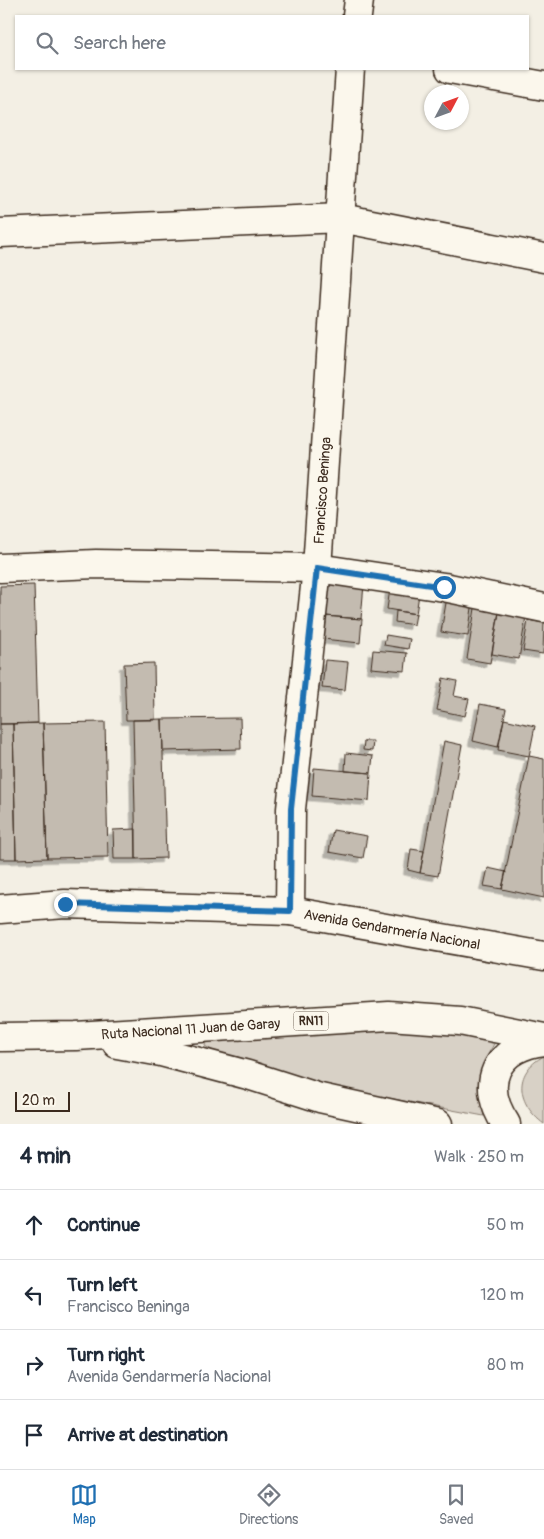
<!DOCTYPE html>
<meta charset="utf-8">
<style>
:root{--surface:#fff;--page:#f6f6f7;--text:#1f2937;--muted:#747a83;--line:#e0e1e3;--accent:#1f6fb2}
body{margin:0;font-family:Pangolin,sans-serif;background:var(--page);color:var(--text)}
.compass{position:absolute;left:424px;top:85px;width:45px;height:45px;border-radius:50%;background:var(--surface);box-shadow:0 1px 4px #0004;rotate:49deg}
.scale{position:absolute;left:15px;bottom:12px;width:55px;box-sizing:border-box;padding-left:5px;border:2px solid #3b2a1e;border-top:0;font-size:14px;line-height:18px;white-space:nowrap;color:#3b2a1e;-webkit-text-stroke:4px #fbf7ec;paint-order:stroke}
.stop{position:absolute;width:15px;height:15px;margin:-11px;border:4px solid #1f6fb2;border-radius:50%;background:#fff}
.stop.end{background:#1f6fb2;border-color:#fff;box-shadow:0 1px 5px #0008}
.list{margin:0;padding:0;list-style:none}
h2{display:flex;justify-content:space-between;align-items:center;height:65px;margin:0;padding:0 20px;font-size:21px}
h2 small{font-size:16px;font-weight:400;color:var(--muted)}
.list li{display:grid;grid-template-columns:32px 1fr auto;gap:15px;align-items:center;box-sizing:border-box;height:70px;padding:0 20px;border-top:1px solid var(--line)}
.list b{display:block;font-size:19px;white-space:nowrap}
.list p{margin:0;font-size:16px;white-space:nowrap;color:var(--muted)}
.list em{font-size:16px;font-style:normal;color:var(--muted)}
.icon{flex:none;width:28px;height:28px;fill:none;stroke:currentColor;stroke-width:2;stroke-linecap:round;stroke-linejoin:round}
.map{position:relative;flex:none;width:544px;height:1124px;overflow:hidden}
.search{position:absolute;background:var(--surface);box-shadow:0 1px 4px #0004;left:15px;right:15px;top:15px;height:55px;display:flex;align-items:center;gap:12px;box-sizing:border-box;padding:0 18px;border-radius:0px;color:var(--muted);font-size:19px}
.sheet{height:345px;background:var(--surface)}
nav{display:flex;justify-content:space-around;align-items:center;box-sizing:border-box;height:70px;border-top:1px solid var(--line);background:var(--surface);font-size:14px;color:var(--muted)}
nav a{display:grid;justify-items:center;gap:2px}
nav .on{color:var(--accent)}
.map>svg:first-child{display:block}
</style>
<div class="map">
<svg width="544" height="1124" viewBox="0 0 544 1124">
<defs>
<filter id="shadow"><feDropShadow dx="-4.5" dy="4.5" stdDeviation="0" flood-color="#0004"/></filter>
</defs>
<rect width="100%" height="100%" fill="#f3efe4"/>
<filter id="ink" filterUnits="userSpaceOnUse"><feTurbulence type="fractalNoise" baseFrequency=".02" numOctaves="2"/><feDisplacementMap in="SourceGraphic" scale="10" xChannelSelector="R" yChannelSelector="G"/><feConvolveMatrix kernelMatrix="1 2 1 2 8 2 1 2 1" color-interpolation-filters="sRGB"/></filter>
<g filter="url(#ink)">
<path fill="#d8d1c6" stroke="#8a7e72" d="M400 1024 498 1037C480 1067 475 1082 484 1116L314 1084 217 1053 205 1046 206 1038Z
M544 1056V1124C517 1104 512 1073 544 1056Z"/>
<path fill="#c3bbb0" stroke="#3b2a1e" filter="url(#shadow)" d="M328 581 364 584 361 619 325 616Z
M34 585 38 723 0 724V586Z
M390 589 419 594 416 614 387 609Z
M447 597 473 601 468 636 441 632Z
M476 602 500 606 490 663 467 659Z
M500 606 527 610 519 659 492 654Z
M396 611 416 614 414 625 395 622Z
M325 616 362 619 360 643 323 639Z
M528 620 544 623 543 654 523 651Z
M386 635 410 639 408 649 384 645Z
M373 650 407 653 405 671 371 668Z
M325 660 348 662 345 690 322 688Z
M154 663 155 720H126L124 664Z
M443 678 457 681 454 696 469 699 465 716 437 710Z
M480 704 506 709 498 747 473 741Z
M240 718 241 749 163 751 162 719Z
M162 719 166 858 136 859 133 720Z
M504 719 535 726 529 756 498 750Z
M105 722 108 857 47 858 43 723Z
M43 723 47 858 16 859 13 724Z
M0 724H13L16 859H0Z
M364 741H373L372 751 363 750Z
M444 741 462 745 438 876 420 873Z
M346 753 373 756 371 773 345 771Z
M529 756 544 759V898L502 889Z
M314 768 371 773 369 801 312 796Z
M136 829V859H114L113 830Z
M333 830 367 836 363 858 329 852Z
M411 849 424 851 420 873 408 870Z
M488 868 506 872 502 889 484 886Z"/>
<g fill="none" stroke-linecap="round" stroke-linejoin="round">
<g stroke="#3b2a1e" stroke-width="31">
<g id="minor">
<path d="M357 16 359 0"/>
<path d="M450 69 544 86"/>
<path d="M0 233 341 218 544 258"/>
<path d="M0 568 96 564 317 568 444 587 544 608"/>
<path id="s1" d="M290 911 291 809 317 568 350 69"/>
</g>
</g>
<g stroke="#3b2a1e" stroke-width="31">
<g id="major">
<path id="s2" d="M0 909 65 904 290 911 544 956"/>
</g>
</g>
<g stroke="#3b2a1e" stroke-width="31">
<g id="highway">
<path id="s3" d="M0 1037 76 1036 389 1016 460 1021 544 1038"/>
<path d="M117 1044 161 1052 248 1075 320 1098 438 1124"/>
<path d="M506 1124C479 1084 495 1047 544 1041"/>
</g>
</g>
<use href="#minor" stroke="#fbf7ec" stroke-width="28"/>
<use href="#major" stroke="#fbf7ec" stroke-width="28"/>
<use href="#highway" stroke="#fbf7ec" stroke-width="28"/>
</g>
</g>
<g fill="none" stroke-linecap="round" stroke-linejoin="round" filter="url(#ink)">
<path stroke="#1f6fb2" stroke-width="6" d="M65 904 290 911 291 809 317 568 444 587"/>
</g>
<g text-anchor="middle" stroke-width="4" stroke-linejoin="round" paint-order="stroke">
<rect fill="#fbf7ec" stroke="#75685c" stroke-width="1" x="293.5" y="1011.5" width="35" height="19" rx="4"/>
<g font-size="12" font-weight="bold" fill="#3b2a1e">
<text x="311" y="1025">RN11</text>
</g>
<g font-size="14" fill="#3b2a1e" stroke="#fbf7ec">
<text dy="5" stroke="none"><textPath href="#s1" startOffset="422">Francisco Beninga</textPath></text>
<text dy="5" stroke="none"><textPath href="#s2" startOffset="394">Avenida Gendarmería Nacional</textPath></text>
<text dy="5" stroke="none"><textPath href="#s3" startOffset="191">Ruta Nacional 11 Juan de Garay</textPath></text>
</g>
</g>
</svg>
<svg class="compass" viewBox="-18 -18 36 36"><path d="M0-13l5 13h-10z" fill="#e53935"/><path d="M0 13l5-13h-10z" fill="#747a83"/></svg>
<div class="scale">20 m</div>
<div class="stop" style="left:444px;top:587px"></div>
<div class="stop end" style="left:65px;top:904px"></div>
<div class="search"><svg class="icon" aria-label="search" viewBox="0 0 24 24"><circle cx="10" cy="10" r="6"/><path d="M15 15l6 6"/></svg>Search here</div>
</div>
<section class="sheet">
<h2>4 min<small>Walk · 250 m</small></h2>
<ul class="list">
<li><svg class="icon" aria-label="ahead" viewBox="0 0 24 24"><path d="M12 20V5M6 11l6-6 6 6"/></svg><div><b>Continue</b></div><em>50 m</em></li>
<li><svg class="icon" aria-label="left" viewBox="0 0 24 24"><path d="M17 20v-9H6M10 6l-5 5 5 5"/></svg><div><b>Turn left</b><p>Francisco Beninga</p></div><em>120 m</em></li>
<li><svg class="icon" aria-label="right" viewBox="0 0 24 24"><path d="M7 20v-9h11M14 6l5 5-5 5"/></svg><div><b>Turn right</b><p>Avenida Gendarmería Nacional</p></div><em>80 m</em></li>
<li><svg class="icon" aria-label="arrive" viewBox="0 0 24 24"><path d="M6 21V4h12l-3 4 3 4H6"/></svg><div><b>Arrive at destination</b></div></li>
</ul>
</section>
<nav>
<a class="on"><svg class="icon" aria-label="map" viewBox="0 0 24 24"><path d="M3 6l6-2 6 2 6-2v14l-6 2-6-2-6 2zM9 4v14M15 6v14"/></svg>Map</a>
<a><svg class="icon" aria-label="directions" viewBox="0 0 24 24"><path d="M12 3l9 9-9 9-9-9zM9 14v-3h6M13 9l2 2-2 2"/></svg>Directions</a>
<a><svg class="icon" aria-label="saved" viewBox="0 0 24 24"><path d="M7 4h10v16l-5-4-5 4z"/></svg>Saved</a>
</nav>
